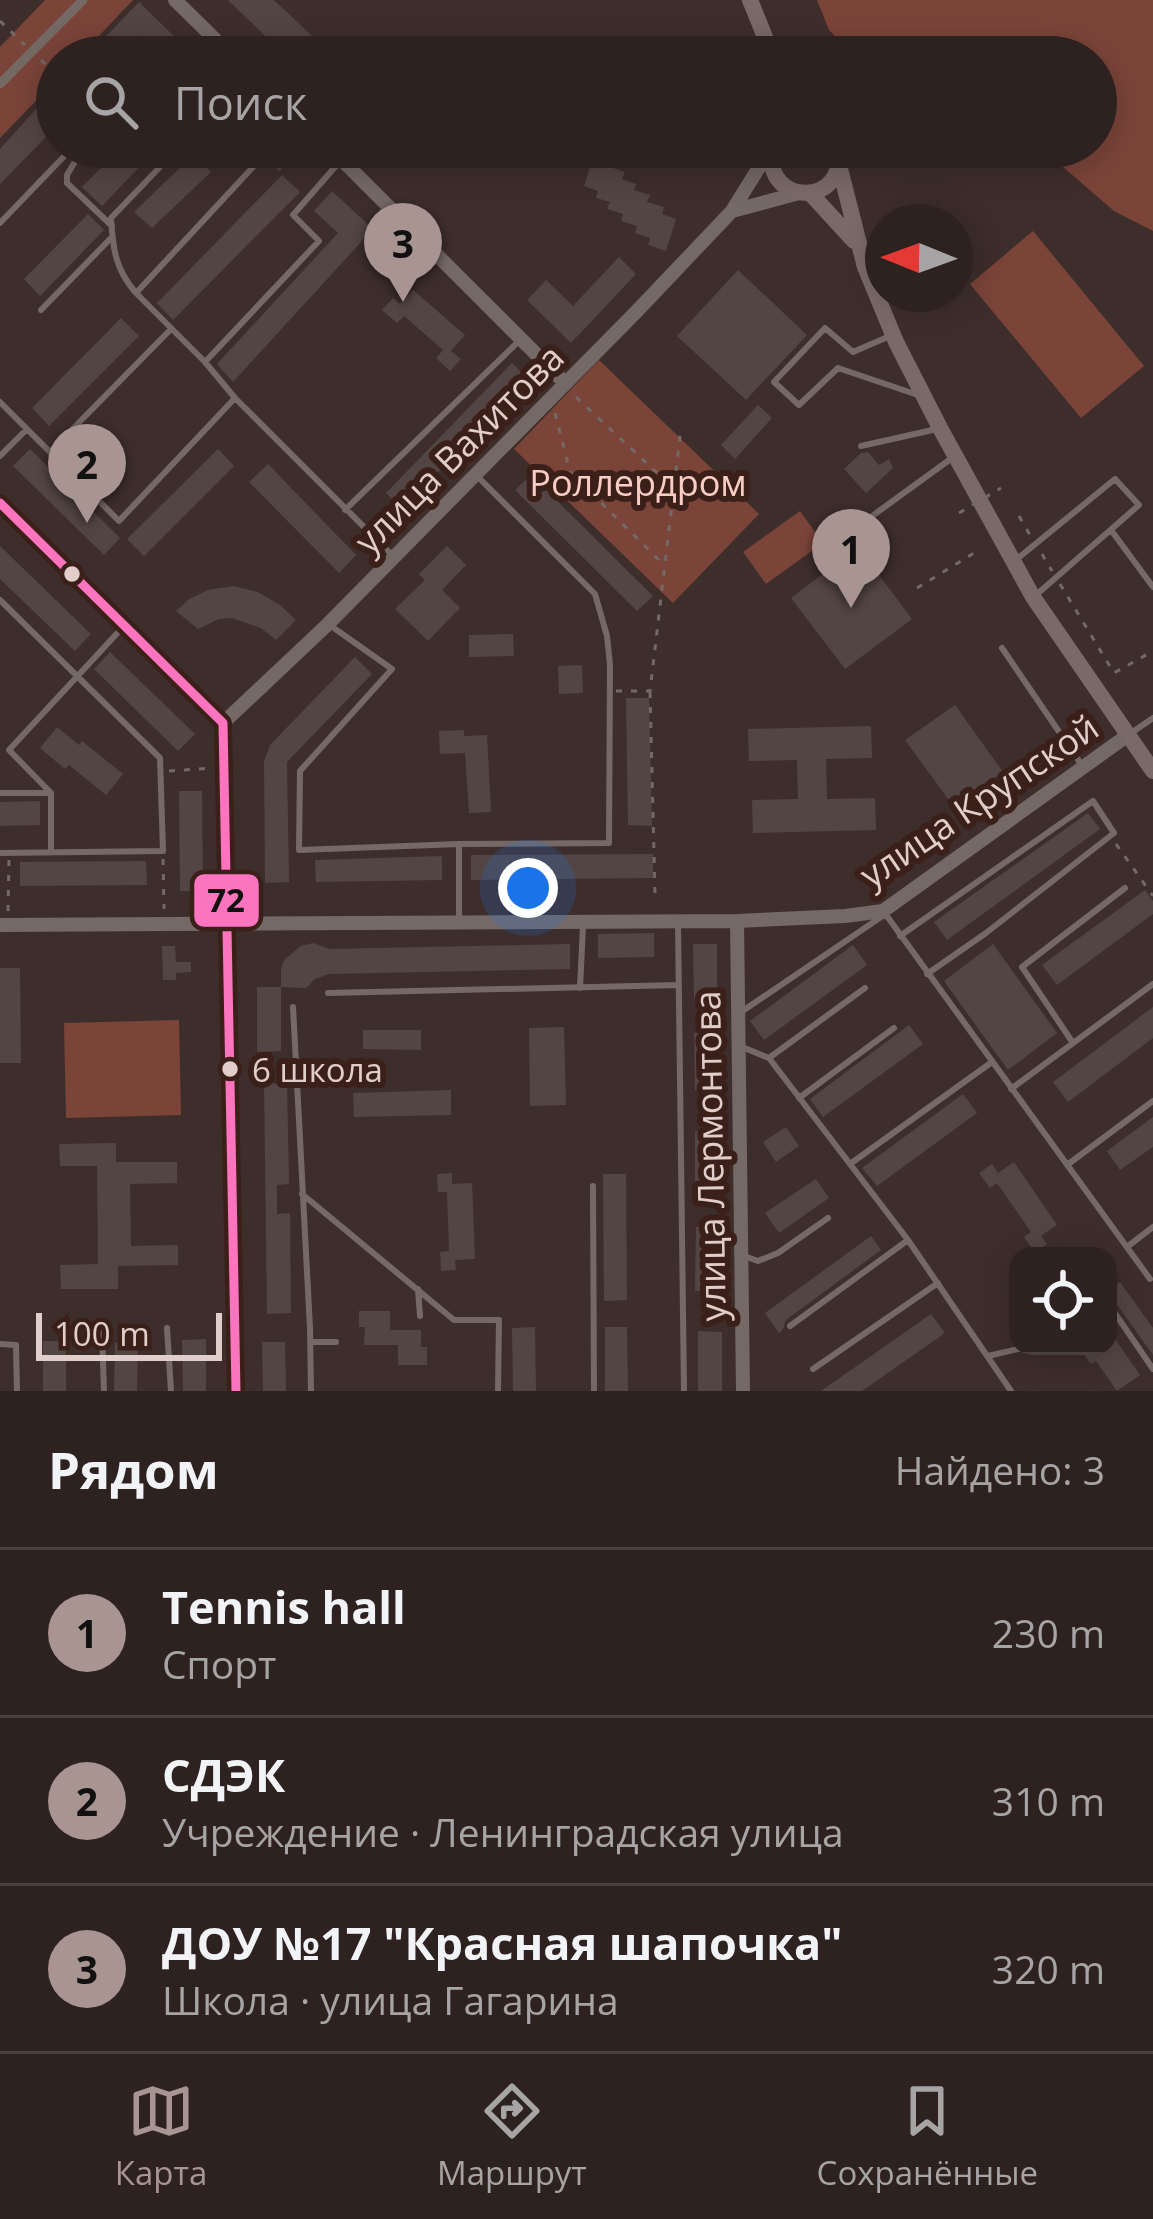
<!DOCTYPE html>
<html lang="ru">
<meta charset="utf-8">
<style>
:root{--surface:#2e2220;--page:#362a29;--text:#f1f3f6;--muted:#a7a4a5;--line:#493f3e;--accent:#a89592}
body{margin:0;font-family:"Open Sans",sans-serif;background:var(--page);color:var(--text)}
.controls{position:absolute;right:36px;bottom:36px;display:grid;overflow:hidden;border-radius:24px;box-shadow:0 6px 30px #0003}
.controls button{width:108px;height:108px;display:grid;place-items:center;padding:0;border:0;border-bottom:3px solid var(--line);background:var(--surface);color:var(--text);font:60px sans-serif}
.compass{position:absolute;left:865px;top:204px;width:108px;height:108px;border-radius:50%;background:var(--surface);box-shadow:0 6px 30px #0003;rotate:271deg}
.scale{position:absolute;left:36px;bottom:30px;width:186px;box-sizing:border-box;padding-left:12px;border:6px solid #e1cdc9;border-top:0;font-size:33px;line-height:42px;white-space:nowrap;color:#e1cdc9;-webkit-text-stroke:9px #3b1f19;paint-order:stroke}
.you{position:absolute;left:528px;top:888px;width:42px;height:42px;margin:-30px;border:9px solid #fff;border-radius:50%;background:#1a73e8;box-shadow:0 0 0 18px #1a73e833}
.badge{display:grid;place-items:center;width:78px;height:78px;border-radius:50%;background:var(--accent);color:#111;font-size:39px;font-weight:700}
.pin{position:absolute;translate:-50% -99px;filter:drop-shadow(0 3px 6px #0008)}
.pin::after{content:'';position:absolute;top:63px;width:42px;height:36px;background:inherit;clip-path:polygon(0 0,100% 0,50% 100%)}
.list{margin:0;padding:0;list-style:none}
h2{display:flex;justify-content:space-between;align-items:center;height:156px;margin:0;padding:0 48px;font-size:51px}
h2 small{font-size:39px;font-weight:400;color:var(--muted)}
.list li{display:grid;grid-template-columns:78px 1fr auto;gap:36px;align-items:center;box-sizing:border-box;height:168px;padding:0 48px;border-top:3px solid var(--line)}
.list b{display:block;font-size:45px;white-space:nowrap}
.list p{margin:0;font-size:39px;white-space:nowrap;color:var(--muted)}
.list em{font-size:39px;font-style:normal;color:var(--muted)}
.icon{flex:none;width:66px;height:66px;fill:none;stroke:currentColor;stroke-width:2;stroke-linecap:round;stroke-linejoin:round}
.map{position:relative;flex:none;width:1153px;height:1391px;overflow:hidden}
.search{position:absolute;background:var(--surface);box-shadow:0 6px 30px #0003;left:36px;right:36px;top:36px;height:132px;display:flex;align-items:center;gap:30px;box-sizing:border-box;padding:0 42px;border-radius:66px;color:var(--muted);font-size:45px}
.sheet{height:660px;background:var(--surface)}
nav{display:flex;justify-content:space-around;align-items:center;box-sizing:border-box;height:168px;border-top:3px solid var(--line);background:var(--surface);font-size:33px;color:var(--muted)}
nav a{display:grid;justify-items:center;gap:6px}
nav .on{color:var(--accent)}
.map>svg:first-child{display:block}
</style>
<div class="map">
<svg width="1153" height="1391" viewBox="0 0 1153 1391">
<rect width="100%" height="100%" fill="#3e2e2b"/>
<path fill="#7b4439" d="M45 0H133L79 57H57V79L0 138V47Z
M817 0H1153V231L1114 211 1040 147H1096V57H855L829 30Z
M1033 231 1144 366 1081 418 970 284Z
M599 360 759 514 673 603 514 449Z
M800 511 823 543 766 584 743 552Z
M179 1020 181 1115 66 1118 64 1023Z"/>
<path fill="#534543" d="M228 0H274L329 52 325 57H287Z
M139 2 186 48 178 57H162L140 35 118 57H86Z
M57 86V121L50 128 53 130 0 184V149Z
M122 147H143L151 155 102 206 82 187Z
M256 147H292L298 153 279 171Z
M194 154 211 172 152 228 134 212Z
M594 154 612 160 610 167 625 172 622 179 636 184 634 190 650 195 647 202 664 207 662 214 676 219 666 251 648 245 650 238 635 233 637 226 621 221 623 214 607 209 610 202 596 198 598 191 584 186Z
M282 175 300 192 173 320 157 303Z
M332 191 373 229 233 382 217 364 338 233 314 211Z
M88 214 104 230 40 296 24 279Z
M619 257 636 274 571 343 527 300 546 280 573 306Z
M738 270 807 335 746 400 677 336Z
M413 290 465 335 451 351 461 359 450 371 436 358 443 350 404 316 397 323 382 310 393 298 400 304Z
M121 318 139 336 49 426 32 408Z
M512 363 529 380 402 509 386 493Z
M758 405 772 418 735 459 721 445Z
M30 449 120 538 104 555 13 466Z
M218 449 234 466 144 556 127 539Z
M868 452 879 465 889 459 893 468 866 493 844 469 861 453Z
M268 464 356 555 339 573 249 482Z
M531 475 653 596 637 611 515 490Z
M0 546 91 634 75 651 0 579Z
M447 546 466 565 442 590 460 608 428 641 395 609 425 580 419 574Z
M858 547 912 619 845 669 791 598Z
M234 586 258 592 280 605 296 620 276 640 261 628 232 618 219 619 198 629 176 611 189 599 208 590Z
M513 634 514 656 469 657V635Z
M110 652 195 734 178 751 94 669Z
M355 657 372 674 287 762 289 882 265 883 264 761 270 745Z
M582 665 583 693 559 694 558 666Z
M626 698H649L652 826 628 825Z
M955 705 1003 772 954 807 905 740Z
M871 726 872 758 826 759 827 799 875 798 876 830 753 833 752 800 798 799 797 760 749 761 748 729Z
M57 727 79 745 82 741 123 774 106 795 69 765 65 769 40 748Z
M464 730V736L487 735 491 812 469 813 465 753 440 754 439 731Z
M179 791H202L203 891H180Z
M40 801V825L0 826V802Z
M1088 813 1100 829 947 940 934 922Z
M653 854V878L471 880V855Z
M442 856V880L316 882 315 860Z
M146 861 147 885 20 886V862Z
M1145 890 1153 901V914L1057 985 1042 965Z
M654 933V957L598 958V934Z
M313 943 329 949 570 944V969L329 974 315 979 306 988 281 987V968L285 959 301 946Z
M693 944H717V1000L694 1001Z
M993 944 1057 1033 1008 1070 944 981Z
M853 945 867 965 764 1040 750 1021Z
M162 946H175L176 962H191V972L176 973V980H163Z
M0 968H20L21 1063H0Z
M257 987H281V1051L257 1052Z
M1153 1007V1038L1068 1102 1053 1082Z
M909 1025 923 1044 823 1117 810 1099Z
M564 1027 566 1105 530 1106 529 1028Z
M363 1030H421V1050L363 1049Z
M694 1033H718L719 1090H695Z
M287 1083 289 1184 277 1185V1214L290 1213 291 1313 267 1314 264 1084Z
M451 1090V1115L354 1117 353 1093Z
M963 1094 977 1113 877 1186 862 1168Z
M1153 1117V1147L1120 1170 1107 1151Z
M786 1127 799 1146 776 1162 763 1142Z
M695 1131H719V1189H695Z
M116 1143V1162H177V1183L130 1184 131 1246 178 1245V1265L118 1266V1289H61L60 1265 98 1264 97 1166H60L59 1144Z
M1014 1162 1057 1225 1041 1236 1047 1244 1035 1253 1024 1237 1031 1232 997 1183 990 1188 979 1173 992 1164 998 1173Z
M452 1173V1184L472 1183 475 1259 455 1260 456 1270 441 1271 440 1252 449 1251 447 1192H438L437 1174Z
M603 1174H626L627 1300 604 1301Z
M816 1179 829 1198 779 1233 765 1213Z
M696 1227H720L719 1291H695Z
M871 1236 881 1250 786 1320 783 1329 779 1333 765 1313Z
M1120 1282 1153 1328V1355L1108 1292Z
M359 1311H390V1330H421V1347H427V1365H398V1345H364L365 1327H359Z
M931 1314 945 1333 862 1391H821Z
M535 1327 536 1391H513L512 1328Z
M605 1327H627L628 1391H605Z
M1108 1329 1140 1375 1117 1391 1096 1361 1091 1364 1078 1346H1108Z
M698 1331 722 1332V1391H698Z
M206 1339V1391H183L182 1340Z
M43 1341H66V1391H43Z
M262 1342H285L286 1391H263Z
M115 1343H138L137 1391H114Z"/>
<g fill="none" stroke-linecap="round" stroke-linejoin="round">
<path stroke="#746966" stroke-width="3" stroke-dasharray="6 9" stroke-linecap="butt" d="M0 21 25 45
M41 60 57 75
M576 397 671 486
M555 413 570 472 665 566
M1019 516 1030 535
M1042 554 1052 571
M1060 584 1114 673 1153 651
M917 588 979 550
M616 691H650L681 428
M650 692 655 893
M169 771 213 768
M1116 844 1153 896
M163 859 164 909
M8 911 9 860"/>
<path stroke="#756966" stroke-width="6" d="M197 57 213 38
M73 147 79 155 67 175V183L112 226
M233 147 253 167 136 293 205 362 235 398
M0 223 73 147
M135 292C115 268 113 249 111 218L159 168 160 147
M41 310 112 237
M890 336 853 352 825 328 774 382 799 405 838 368 918 395
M205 362 319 241 293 215 342 159
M0 402 119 521 235 398 392 555
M861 446 937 429
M50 452 171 329
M0 456 27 429
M345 510 519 341
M1111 530 1153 587
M846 535 952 458
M1017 559 1115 479 1139 505 1036 595
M0 600 160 758 163 851 0 853
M331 626 392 669 300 771 299 850 459 844
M1002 648 1081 764
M1131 733 1153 718
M0 793H51V852
M51 793 9 750 123 627
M884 912 1150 1279
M459 918V844L609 843 610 665 607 636 595 594 478 477
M678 923 684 1391
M900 936 1093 801 1114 833 986 933 927 974
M580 988 583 926
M328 993 678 985
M293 1007 310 1328 311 1391
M741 1012 884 915
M1073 1043 1022 967 1125 888
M742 1047 769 1058 865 988
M769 1058 908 1240 1011 1391
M1011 1089 1153 984
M799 1098 894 1028
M850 1164 992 1062
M1067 1165 1153 1101
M593 1186 594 1391
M302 1194 454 1320H499L498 1391
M1127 1247 1153 1227
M744 1256 758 1261 778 1253 828 1218
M418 1289 420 1316
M1108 1303 1153 1369
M790 1326 908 1240
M167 1328 171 1391
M102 1332 104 1391
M311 1342H336
M0 1344 16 1345 17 1391
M988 1356 1031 1346
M813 1369 938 1283"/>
<path stroke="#756966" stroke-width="9" d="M0 84 83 0"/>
<path stroke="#756966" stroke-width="14" d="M175 0 233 57
M329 147 565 383
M732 211 799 193
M0 503 223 723 236 1391
M223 723 328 624 637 311 732 211 771 148
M737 921 743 1391
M0 925 737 921 845 916 883 911 1128 735"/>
<path stroke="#7a6a67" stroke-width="16" d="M750 0 773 57
M772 147C762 209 850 207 838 147
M839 165 865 267 896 342 940 428 1033 597 1153 771
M810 193 854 241"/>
<path stroke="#746966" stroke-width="3" stroke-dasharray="6 9" stroke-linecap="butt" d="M959 513 1001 488"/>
<g stroke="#3b1f19" stroke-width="18">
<path id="bus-1" d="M0 503 223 723 236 1391"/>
</g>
<use href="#bus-1" stroke="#fc73be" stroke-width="9"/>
</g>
<g fill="#e1cdc9" stroke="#3b1f19" stroke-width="4.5">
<circle cx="72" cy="574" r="10"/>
<circle cx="230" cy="1069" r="10"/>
</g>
<g text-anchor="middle" stroke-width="12" stroke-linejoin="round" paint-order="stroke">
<g font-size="33" fill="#e1cdc9" stroke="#3b1f19" text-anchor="start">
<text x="252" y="1082">6 школа</text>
</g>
<g font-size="36" fill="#e1cdc9" stroke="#3b1f19">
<text transform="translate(459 449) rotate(-45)" y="13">улица Вахитова</text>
<text transform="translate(979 801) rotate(-34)" y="13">улица Крупской</text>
<text transform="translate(710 1156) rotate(-91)" y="13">улица Лермонтова</text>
</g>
<g font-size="36" fill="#f9cdc4" stroke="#3b1f19">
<text x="638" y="496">Роллердром</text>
</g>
</g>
<rect stroke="#3b1f19" stroke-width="4.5" x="192" y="872" width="69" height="57" rx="12" fill="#fc73be"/>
<g font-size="33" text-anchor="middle" font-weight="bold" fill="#111">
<text x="226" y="912">72</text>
</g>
</svg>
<div class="controls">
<button><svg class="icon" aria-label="locate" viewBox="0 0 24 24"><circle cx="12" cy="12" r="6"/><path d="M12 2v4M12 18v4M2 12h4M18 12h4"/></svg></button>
</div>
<svg class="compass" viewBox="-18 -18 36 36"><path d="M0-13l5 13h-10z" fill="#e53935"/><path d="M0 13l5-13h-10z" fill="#a7a4a5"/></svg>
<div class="scale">100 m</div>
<div class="you"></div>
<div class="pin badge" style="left:851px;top:608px">1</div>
<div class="pin badge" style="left:87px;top:523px">2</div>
<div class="pin badge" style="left:403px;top:302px">3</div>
<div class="search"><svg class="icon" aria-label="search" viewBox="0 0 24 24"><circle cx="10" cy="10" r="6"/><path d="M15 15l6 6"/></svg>Поиск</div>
</div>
<section class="sheet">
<h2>Рядом<small>Найдено: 3</small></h2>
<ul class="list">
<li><span class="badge">1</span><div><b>Tennis hall</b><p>Спорт</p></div><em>230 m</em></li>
<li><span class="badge">2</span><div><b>СДЭК</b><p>Учреждение · Ленинградская улица</p></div><em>310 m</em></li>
<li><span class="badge">3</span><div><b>ДОУ №17 &quot;Красная шапочка&quot;</b><p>Школа · улица Гагарина</p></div><em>320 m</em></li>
</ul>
</section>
<nav>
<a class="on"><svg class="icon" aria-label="map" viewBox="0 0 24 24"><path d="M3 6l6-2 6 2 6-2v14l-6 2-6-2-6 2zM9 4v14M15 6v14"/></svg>Карта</a>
<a><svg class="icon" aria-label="directions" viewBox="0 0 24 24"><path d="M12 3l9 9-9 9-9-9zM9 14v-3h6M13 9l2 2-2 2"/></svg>Маршрут</a>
<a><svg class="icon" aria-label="saved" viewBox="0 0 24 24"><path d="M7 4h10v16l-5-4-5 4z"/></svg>Сохранённые</a>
</nav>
